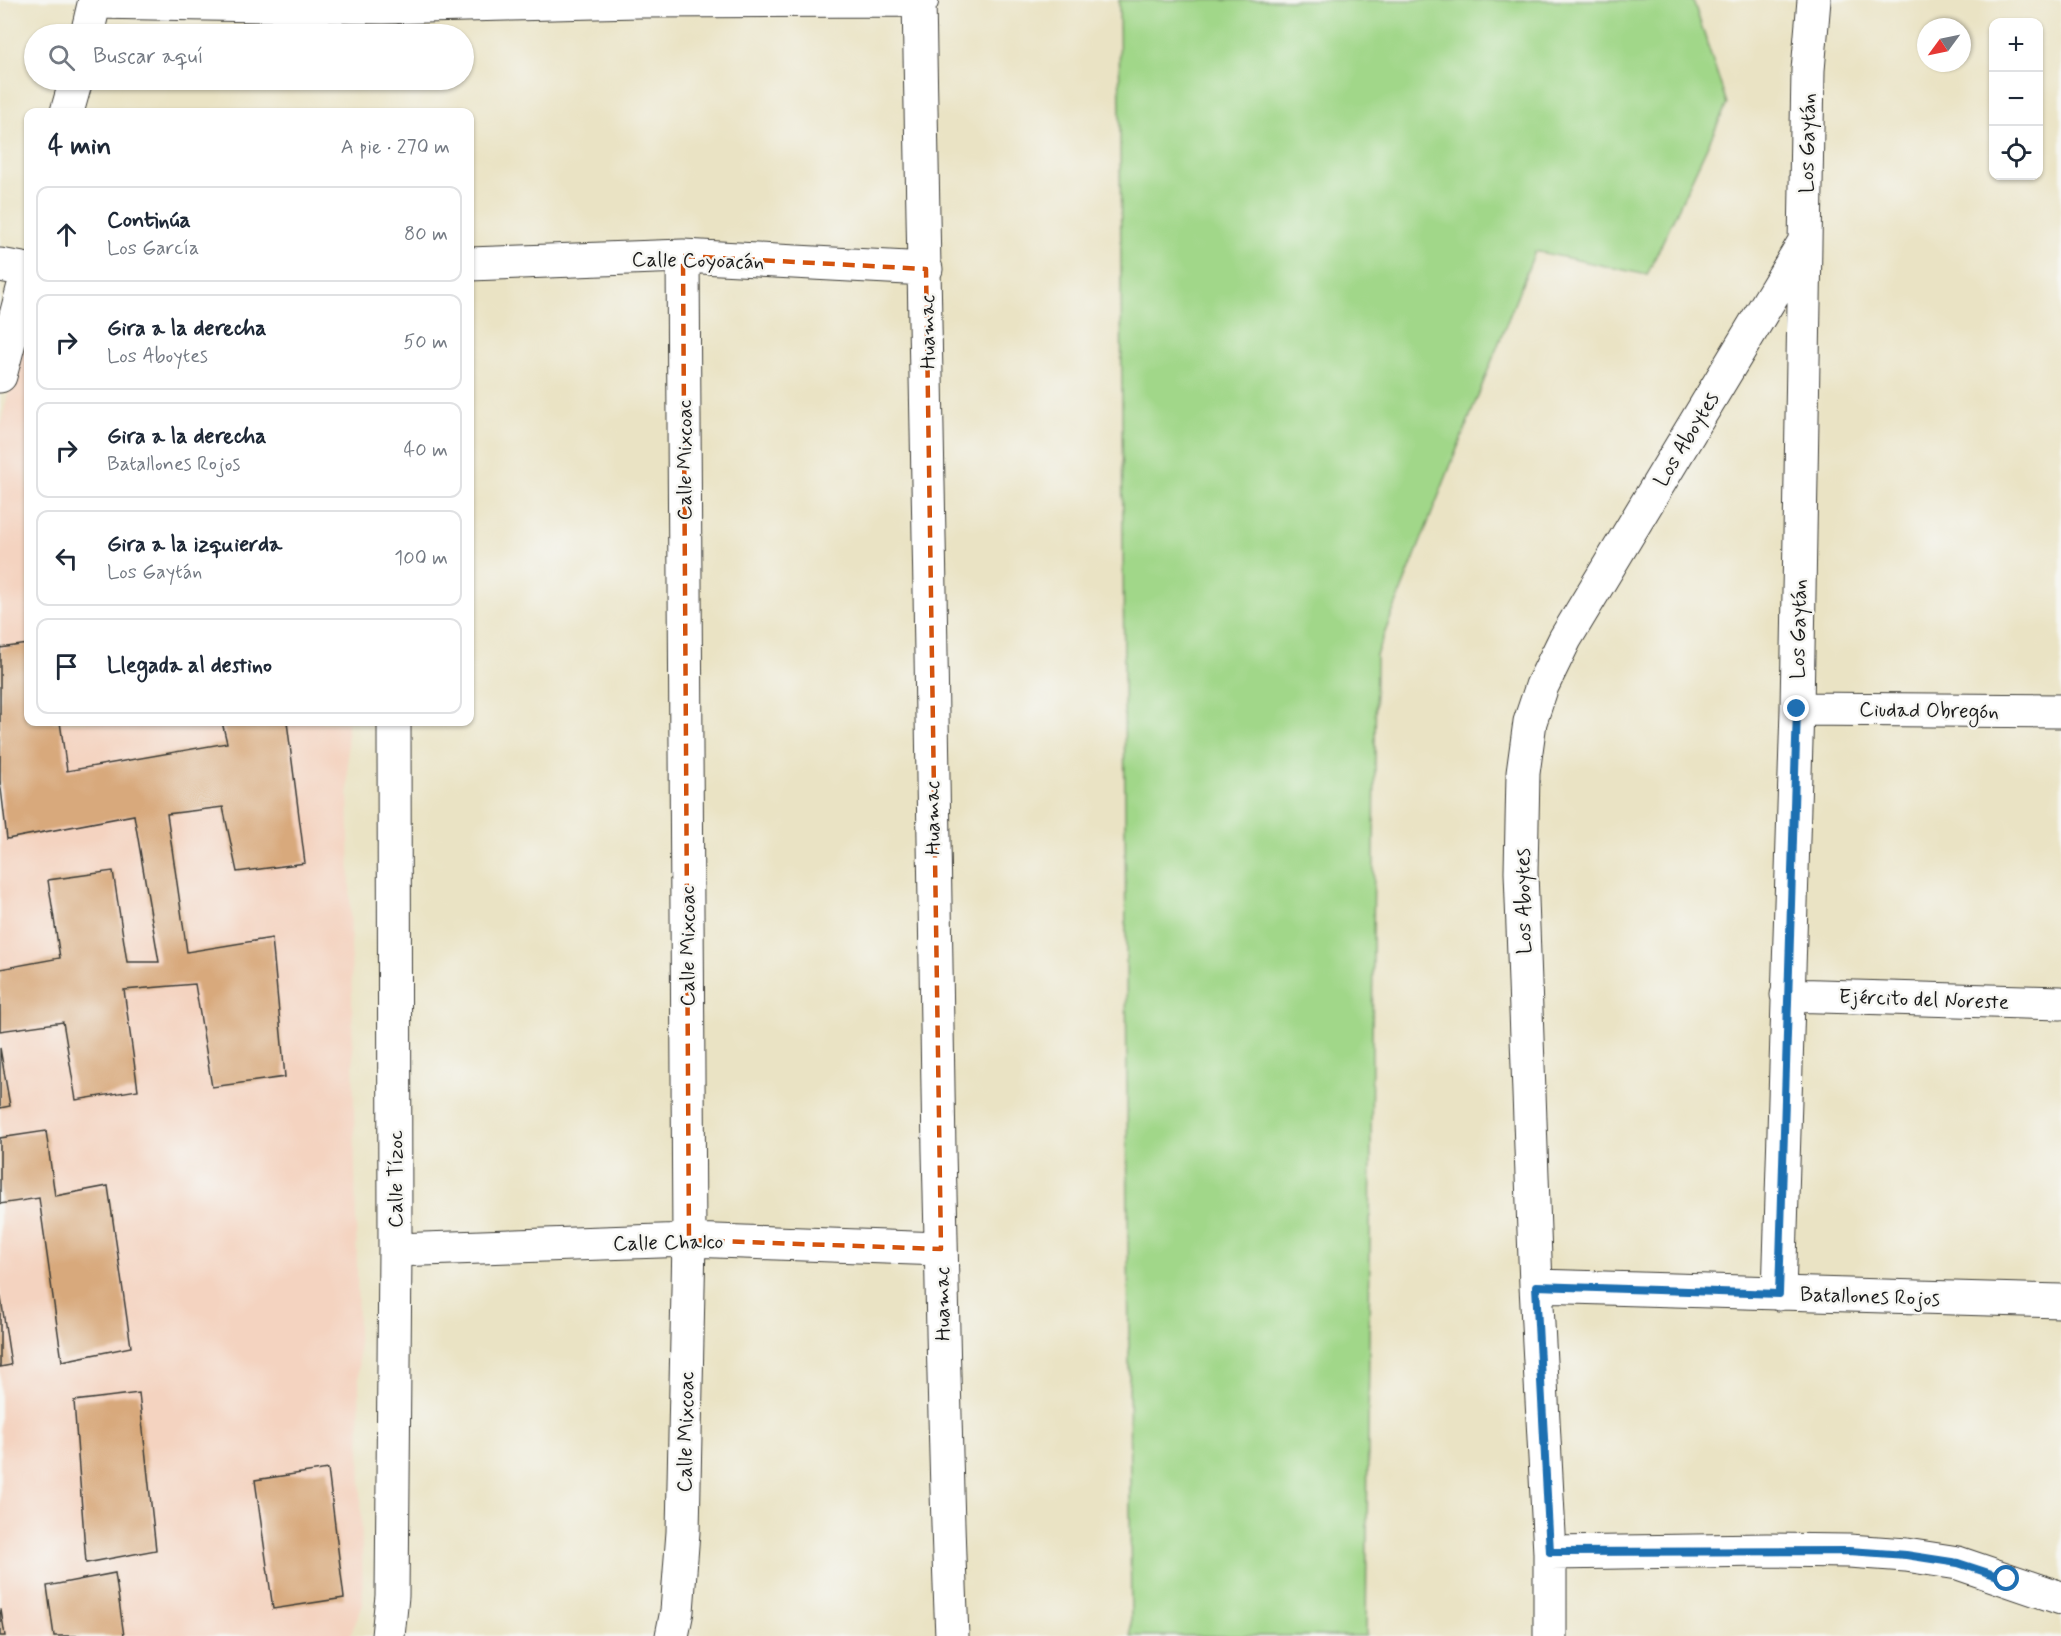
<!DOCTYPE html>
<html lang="es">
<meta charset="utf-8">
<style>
:root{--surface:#fff;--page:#f6f6f7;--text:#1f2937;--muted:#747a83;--line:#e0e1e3}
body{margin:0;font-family:Mynerve,sans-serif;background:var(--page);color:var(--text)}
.controls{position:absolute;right:18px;top:18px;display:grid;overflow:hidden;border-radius:12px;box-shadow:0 2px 4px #0004}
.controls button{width:54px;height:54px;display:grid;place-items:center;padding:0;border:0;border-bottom:2px solid var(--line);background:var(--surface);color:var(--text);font:30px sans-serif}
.compass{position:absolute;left:1917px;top:18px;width:54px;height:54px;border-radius:50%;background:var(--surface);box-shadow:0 2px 4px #0004;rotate:237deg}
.stop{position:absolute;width:18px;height:18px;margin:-14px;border:4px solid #1f6fb2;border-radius:50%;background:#fff}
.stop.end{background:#1f6fb2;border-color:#fff;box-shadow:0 2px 6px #0008}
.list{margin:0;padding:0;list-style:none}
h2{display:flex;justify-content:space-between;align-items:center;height:78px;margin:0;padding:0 24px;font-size:26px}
h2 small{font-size:20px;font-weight:400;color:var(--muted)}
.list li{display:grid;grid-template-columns:39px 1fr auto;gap:18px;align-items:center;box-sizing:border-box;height:96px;margin:0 12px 12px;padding:0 12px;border:2px solid var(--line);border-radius:12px}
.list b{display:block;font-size:22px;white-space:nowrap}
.list p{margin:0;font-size:20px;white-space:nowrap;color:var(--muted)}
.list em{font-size:20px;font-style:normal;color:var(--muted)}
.icon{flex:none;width:33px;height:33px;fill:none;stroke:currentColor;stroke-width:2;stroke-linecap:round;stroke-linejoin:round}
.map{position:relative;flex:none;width:2061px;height:1636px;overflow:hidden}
.search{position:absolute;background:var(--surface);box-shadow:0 2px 4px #0004;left:24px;top:24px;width:450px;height:66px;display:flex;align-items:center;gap:15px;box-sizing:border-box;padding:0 21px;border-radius:33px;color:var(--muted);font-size:22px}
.panel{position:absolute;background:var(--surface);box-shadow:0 2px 4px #0004;left:24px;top:108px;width:450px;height:618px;border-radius:12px}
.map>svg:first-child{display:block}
</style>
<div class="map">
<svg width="2061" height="1636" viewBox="0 0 2061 1636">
<rect width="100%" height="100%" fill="#f6f6f2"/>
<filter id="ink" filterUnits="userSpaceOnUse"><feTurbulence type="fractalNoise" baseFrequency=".0167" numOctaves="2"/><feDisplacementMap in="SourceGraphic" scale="12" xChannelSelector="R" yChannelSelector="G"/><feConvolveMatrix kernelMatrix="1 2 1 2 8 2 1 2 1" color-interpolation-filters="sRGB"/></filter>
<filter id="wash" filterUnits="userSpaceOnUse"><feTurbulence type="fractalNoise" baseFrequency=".008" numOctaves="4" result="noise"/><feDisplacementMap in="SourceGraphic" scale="24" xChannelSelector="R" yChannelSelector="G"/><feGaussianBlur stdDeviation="1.35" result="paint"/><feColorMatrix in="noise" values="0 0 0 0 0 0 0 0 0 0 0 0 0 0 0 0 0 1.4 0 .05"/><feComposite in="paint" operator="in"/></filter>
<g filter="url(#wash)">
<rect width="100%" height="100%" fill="#eae3c4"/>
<path fill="#f4d3c0" d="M28 316V722H347L363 1604 350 1636H0V426Z"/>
<path fill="#a1d789" stroke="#5e7a52" stroke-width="1.5" d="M1119 0H1693L1727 104 1647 275 1535 251 1376 655 1366 1636H1131Z"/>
<g id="blocks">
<path fill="#d8a97c" d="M28 644V722H60L67 771 227 743 222 722H287L305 863 237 872 223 807 167 814 187 952 272 938 285 1077 212 1087 195 984 124 990 138 1090 76 1100 63 1022 0 1031V969L60 958 48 880 113 871 127 962H159L134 815 7 839 0 780V648Z
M0 1048 10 1106 0 1108Z
M46 1131 55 1196 108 1186 131 1347 62 1361 39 1198 0 1204V1138Z
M1 1298 11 1365 0 1367V1299Z
M139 1393 156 1550 86 1563 74 1401Z
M328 1469 344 1598 273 1609 255 1480Z
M115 1573 124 1636H54L47 1586Z
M0 1610H1L5 1636H0Z"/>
</g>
</g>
<g filter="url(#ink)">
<use href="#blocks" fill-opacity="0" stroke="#3b3a35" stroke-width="1.5"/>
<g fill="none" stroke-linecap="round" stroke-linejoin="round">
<g stroke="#3b3a35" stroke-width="35">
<path id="street" d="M919 0C929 384 931 767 939 1151 943 1313 945 1474 952 1636
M95 2 383 7 638 1 922 0
M87 34 95 0
M67 112 76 80
M470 264 683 256 926 269
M0 265 28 270 0 376
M1797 709 2061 711
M1787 995 2061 1003
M395 1250 689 1240 941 1249
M1536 1286 2061 1301
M1779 1294 1797 709 1808 70 1814 0
M1550 1553 1767 1550 1849 1551 1906 1555 1958 1563 2061 1598
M388 1636 392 1596 395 1250 394 722
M672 1636 677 1611 683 1532 689 1240 683 256
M1550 1636V1553L1536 1286 1521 872 1523 773 1530 722 1542 686 1565 639 1805 241"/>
</g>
<use href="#street" stroke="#fff" stroke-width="33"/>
</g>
</g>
<g fill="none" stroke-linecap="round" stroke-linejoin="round" filter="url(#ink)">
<path stroke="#1f6fb2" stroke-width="8" d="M1797 709 1779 1294 1536 1286 1550 1552 1849 1551 1906 1555 1958 1563 2007 1579"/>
</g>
<path fill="none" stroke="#d4530e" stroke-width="4.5" stroke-dasharray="12 8" stroke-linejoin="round" d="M683 256 926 269 941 1249 689 1240Z"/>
<g text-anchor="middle" stroke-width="5" stroke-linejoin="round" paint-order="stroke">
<g font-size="21" fill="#1c1c1c" stroke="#f6f6f2">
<text transform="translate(1807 143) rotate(-89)" y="7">Los Gaytán</text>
<text transform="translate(698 260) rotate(1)" y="7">Calle Coyoacán</text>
<text transform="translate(927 332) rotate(-91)" y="7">Huamac</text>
<text transform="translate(1686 439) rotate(-59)" y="7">Los Aboytes</text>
<text transform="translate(684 460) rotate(-90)" y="7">Calle Mixcoac</text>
<text transform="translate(1798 629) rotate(-89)" y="7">Los Gaytán</text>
<text transform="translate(1929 710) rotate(1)" y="7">Ciudad Obregón</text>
<text transform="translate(932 818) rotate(-91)" y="7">Huamac</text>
<text transform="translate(1523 901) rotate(-91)" y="7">Los Aboytes</text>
<text transform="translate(687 946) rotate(-90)" y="7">Calle Mixcoac</text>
<text transform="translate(1924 999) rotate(2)" y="7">Ejército del Noreste</text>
<text transform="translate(395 1179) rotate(-90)" y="7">Calle Tízoc</text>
<text transform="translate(668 1242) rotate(-1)" y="7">Calle Chalco</text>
<text transform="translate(1870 1296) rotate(2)" y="7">Batallones Rojos</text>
<text transform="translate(942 1304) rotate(-91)" y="7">Huamac</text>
<text transform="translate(685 1432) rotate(-89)" y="7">Calle Mixcoac</text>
</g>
</g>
</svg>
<div class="controls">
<button>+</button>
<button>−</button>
<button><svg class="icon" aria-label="locate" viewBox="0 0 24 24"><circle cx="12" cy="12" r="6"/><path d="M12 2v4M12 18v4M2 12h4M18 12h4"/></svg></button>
</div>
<svg class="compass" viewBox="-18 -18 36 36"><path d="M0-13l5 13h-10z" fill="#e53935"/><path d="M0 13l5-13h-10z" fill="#747a83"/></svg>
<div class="stop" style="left:2007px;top:1579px"></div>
<div class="stop end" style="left:1797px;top:709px"></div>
<div class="search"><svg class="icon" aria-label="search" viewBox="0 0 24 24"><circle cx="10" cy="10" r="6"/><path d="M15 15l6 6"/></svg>Buscar aquí</div>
<section class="panel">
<h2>4 min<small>A pie · 270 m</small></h2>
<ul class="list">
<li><svg class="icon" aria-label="ahead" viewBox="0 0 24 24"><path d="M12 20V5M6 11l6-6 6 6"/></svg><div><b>Continúa</b><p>Los García</p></div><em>80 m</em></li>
<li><svg class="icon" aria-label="right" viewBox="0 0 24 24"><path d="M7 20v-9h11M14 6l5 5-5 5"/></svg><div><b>Gira a la derecha</b><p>Los Aboytes</p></div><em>50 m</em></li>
<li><svg class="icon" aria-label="right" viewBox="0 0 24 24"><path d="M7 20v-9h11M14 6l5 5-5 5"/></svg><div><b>Gira a la derecha</b><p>Batallones Rojos</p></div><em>40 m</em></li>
<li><svg class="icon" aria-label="left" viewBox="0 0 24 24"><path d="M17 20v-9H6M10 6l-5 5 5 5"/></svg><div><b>Gira a la izquierda</b><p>Los Gaytán</p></div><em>100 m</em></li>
<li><svg class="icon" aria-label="arrive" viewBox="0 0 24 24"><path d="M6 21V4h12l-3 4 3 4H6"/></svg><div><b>Llegada al destino</b></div></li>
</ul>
</section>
</div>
